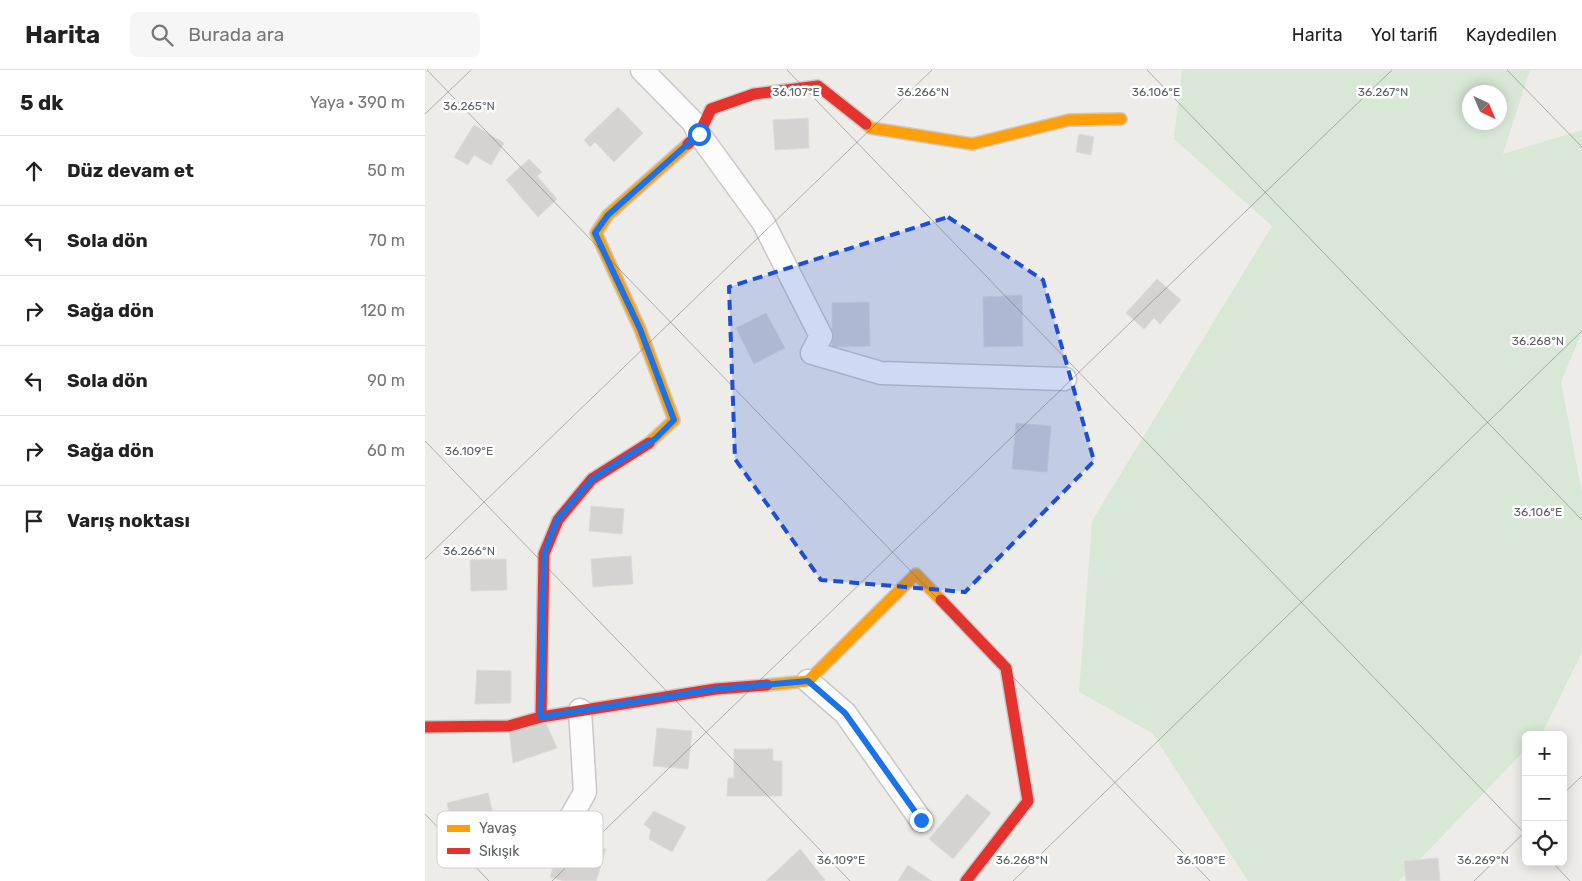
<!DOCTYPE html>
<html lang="tr">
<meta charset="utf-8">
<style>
:root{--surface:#fff;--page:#f6f6f6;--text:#222;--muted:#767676;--line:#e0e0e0}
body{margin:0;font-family:Rubik,sans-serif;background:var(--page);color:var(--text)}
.controls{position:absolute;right:15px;bottom:15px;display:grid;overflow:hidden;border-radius:8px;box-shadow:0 2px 12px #0003}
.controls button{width:45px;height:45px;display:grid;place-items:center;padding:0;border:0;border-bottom:1px solid var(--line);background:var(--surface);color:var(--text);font:25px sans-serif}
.compass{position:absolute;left:1037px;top:15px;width:45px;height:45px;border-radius:50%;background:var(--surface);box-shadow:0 2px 12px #0003;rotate:136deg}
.stop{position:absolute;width:15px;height:15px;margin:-11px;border:4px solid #1a73e8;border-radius:50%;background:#fff}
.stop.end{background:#1a73e8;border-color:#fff;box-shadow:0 1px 5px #0008}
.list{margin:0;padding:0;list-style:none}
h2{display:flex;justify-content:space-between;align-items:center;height:65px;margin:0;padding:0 20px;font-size:21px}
h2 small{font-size:16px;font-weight:400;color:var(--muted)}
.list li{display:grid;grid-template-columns:32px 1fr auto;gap:15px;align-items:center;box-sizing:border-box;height:70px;padding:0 20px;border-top:1px solid var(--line)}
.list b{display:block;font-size:19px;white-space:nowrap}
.list em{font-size:16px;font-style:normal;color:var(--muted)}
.icon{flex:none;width:28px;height:28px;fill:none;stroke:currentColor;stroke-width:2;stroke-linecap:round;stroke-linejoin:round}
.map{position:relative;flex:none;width:1157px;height:811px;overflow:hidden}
header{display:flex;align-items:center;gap:30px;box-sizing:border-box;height:70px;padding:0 25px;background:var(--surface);border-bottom:1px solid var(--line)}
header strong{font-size:24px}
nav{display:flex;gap:28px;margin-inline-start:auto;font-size:18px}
.search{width:350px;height:45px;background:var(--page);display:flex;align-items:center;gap:12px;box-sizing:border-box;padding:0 18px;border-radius:8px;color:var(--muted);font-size:19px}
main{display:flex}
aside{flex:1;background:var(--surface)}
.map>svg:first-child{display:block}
</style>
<header>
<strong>Harita</strong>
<div class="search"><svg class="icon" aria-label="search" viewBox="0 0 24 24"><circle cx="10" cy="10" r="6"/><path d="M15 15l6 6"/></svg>Burada ara</div>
<nav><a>Harita</a><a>Yol tarifi</a><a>Kaydedilen</a></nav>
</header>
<main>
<aside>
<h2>5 dk<small>Yaya · 390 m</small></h2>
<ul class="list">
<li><svg class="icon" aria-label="ahead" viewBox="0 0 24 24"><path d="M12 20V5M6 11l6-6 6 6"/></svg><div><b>Düz devam et</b></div><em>50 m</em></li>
<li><svg class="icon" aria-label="left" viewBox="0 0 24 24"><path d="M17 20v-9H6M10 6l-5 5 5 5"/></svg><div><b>Sola dön</b></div><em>70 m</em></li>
<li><svg class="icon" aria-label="right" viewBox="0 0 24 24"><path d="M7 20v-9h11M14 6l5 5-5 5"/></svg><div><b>Sağa dön</b></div><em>120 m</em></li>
<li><svg class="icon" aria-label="left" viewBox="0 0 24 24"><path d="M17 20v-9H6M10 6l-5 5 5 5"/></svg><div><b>Sola dön</b></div><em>90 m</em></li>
<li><svg class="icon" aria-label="right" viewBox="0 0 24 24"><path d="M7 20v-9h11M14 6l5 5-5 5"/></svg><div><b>Sağa dön</b></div><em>60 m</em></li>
<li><svg class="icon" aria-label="arrive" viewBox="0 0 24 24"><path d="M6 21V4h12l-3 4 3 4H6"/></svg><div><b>Varış noktası</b></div></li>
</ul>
</aside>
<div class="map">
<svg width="1157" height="811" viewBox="0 0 1157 811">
<rect width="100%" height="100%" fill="#edece9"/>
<path fill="#d8e7d6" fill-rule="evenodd" d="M757 0H1105L1078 84 1157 60V262L1136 312 1157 423V582L1118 661 1115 665H1101V679L974 811H823L727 663 654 622 667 451 847 156 749 69ZM1044 22H1074V52H1044Z"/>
<path fill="#d4d3d1" stroke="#dcdbd8" d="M193 37 218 63 189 92 170 72 165 77 159 70Z
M383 48 384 78 350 80 348 50Z
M49 55 79 73 66 95 49 85 43 95 29 87Z
M654 64 669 67 666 85 651 82Z
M104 89 117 102 112 106 132 129 113 147 81 110Z
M732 209 756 230 735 254 729 248 719 259 701 243Z
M597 225 598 276 559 277 558 227Z
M444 232 445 276 407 277V233Z
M341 243 360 278 329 294 311 258Z
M591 353 626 356 622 402 587 399Z
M166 436 199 439 197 464 164 461Z
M206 486 208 514 168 517 166 489Z
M81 489 82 520 46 521 45 490Z
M52 600 86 601V633L50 634Z
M119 649 132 678 88 693 84 659Z
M232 658 267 661 263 699 228 696Z
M309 679H348V691H357V726H302L303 708H309Z
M63 723 73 766 31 776 22 733Z
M542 724 566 743 528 789 504 769Z
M229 741 261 757 247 782 224 769 226 760 219 754Z
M139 765 181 779 171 811H139L125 807Z
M375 779 400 810 398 811H341Z
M1013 788 1015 811H981L979 791Z
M483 795 507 811H473Z"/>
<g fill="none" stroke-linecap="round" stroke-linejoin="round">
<g stroke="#c8c8c8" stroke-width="25">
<path id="street" d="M217 0 268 52 274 64 338 152 396 266 387 283 456 303 640 309
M383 611 420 643 496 750
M141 756 160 722 155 640"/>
</g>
<g stroke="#cacaca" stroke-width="14">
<path id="slow" d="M441 54 446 58 547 74 644 50 696 49
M224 373 249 350 215 259 171 163 183 145 263 74
M342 615 383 611 491 504 516 530"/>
</g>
<g stroke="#cacaca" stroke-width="14">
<path id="jam" d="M263 74 274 64 286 39 329 24 393 16 441 54
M516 530 581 598 603 731 541 811
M116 647 119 484 133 450 167 409 224 373
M0 657 84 656 116 647 291 619 342 615"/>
</g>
<use href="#street" stroke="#fcfcfc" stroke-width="22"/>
<use href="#slow" stroke="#ff9f0a" stroke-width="11"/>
<use href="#jam" stroke="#e5322d" stroke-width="11"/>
</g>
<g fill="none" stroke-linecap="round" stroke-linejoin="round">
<path stroke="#1a73e8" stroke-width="6" d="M274 64 183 145 170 163 215 259 249 350 230 369 167 409 132 450 119 484 116 647 291 619 383 611 420 643 496 750"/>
</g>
<path fill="#1d4ed8" fill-opacity="0.2" stroke="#1d4ed8" stroke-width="4" stroke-dasharray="10 6" stroke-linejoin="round" d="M523 147 618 210 669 391 540 522 396 510 310 389 304 217Z"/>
<path fill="none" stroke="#5e6265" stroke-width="1" stroke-opacity="0.45" d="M2 0 785 811M362 0 1101 765M722 0 1157 450M1082 0 1157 77M0 44 46 0M0 371 425 811M0 489 507 0M1138 724 1157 706M0 744 64 811M1127 792 1145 811M127 811 967 0M588 811 1157 261M1049 811 1101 761"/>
<rect x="12" y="741" width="166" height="57" rx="8" fill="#fff" stroke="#cfd0d1" stroke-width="1"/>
<rect x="22" y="755" width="23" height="7" fill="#ff9f0a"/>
<rect x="22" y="778" width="23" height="6" fill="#e5322d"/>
<g font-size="14" fill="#5e6265">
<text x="54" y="763">Yavaş</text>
<text x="54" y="786">Sıkışık</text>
</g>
<g font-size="12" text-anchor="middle" fill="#5e6265" stroke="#fff" stroke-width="5" stroke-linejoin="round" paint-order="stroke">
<text x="498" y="26">36.266°N</text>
<text x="958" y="26">36.267°N</text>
<text x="371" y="26">36.107°E</text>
<text x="731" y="26">36.106°E</text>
<text x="44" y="40">36.265°N</text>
<text x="1113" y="275">36.268°N</text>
<text x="44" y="385">36.109°E</text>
<text x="1113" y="446">36.106°E</text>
<text x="44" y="485">36.266°N</text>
<text x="416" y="794">36.109°E</text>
<text x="776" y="794">36.108°E</text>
<text x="597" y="794">36.268°N</text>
<text x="1058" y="794">36.269°N</text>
</g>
</svg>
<div class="controls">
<button>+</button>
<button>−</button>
<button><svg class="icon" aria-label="locate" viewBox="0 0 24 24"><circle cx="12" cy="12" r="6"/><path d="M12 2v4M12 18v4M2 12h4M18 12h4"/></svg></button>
</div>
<svg class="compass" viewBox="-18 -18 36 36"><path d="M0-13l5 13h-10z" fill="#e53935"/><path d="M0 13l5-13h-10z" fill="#767676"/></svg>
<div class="stop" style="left:274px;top:64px"></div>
<div class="stop end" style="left:496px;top:750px"></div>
</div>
</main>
